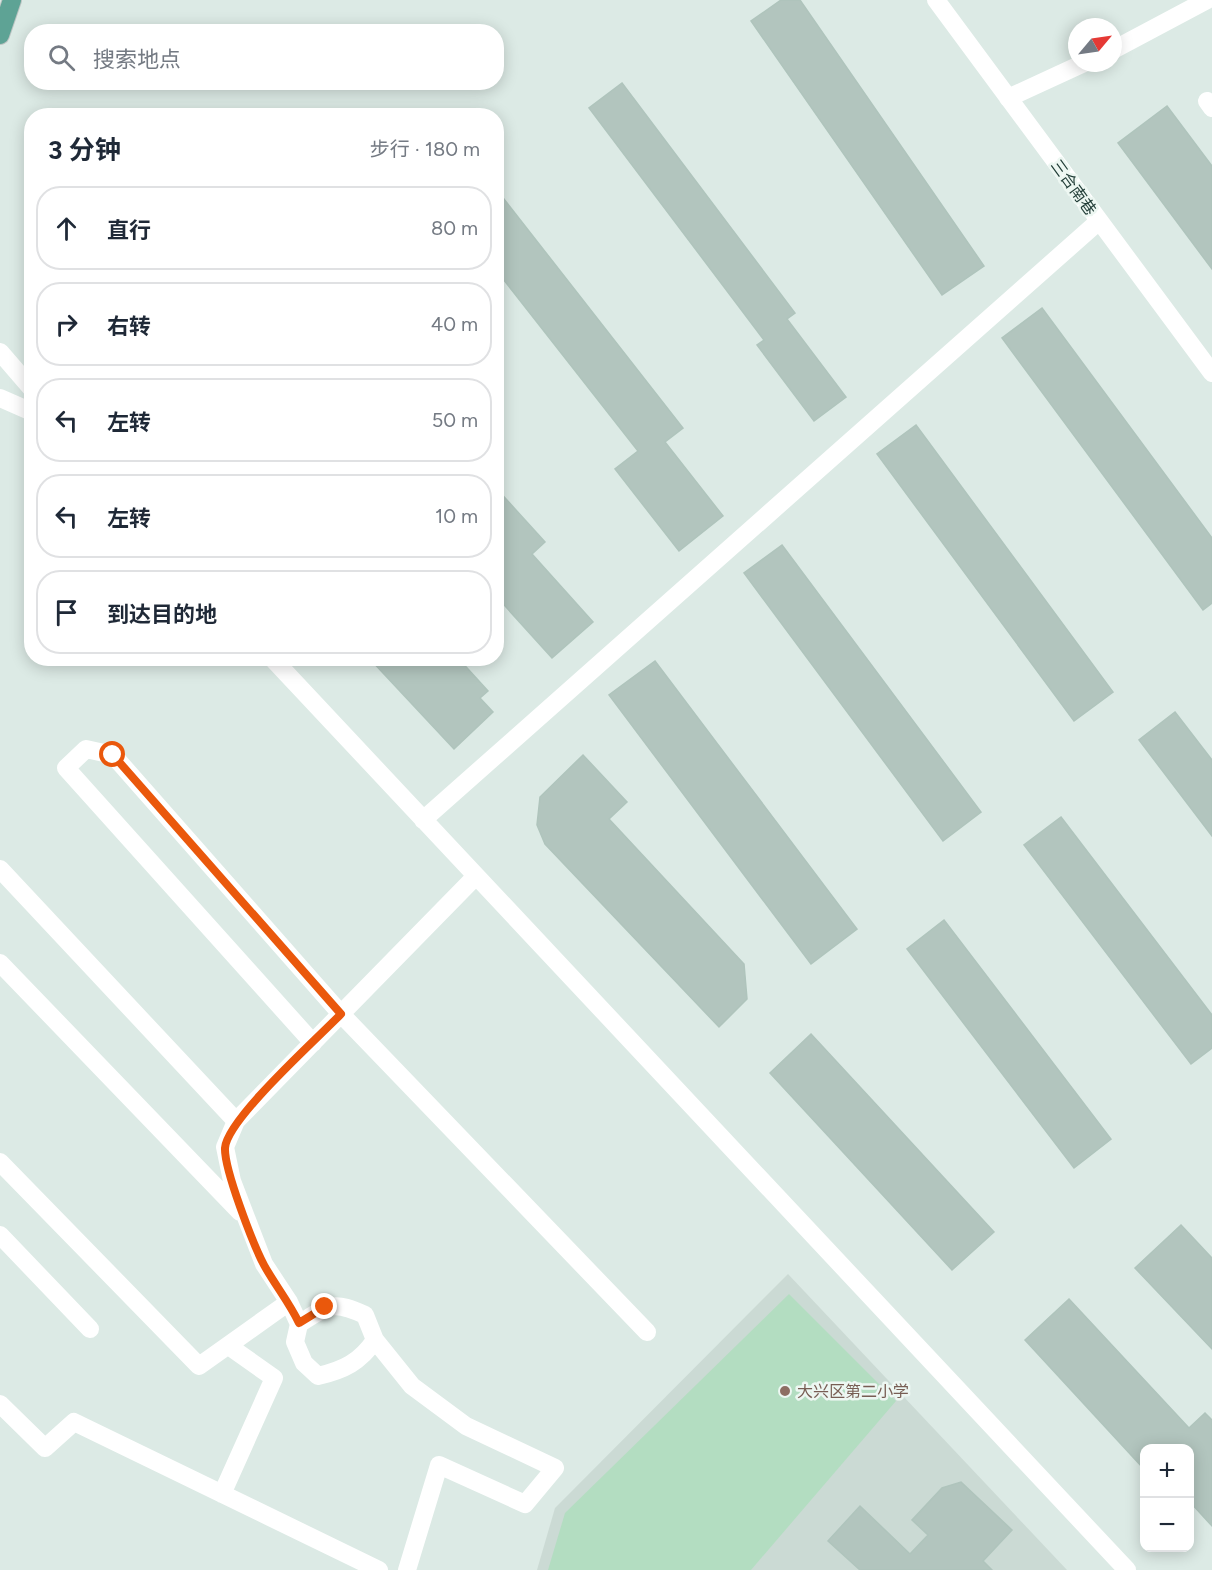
<!DOCTYPE html>
<html lang="zh">
<meta charset="utf-8">
<style>
:root{--surface:#fff;--page:#f6f6f7;--text:#1f2937;--muted:#747a83;--line:#e0e1e3}
body{margin:0;font-family:Figtree,"Noto Sans SC",sans-serif;background:var(--page);color:var(--text)}
.controls{position:absolute;right:18px;bottom:18px;display:grid;overflow:hidden;border-radius:12px;box-shadow:0 3px 15px #0003}
.controls button{width:54px;height:54px;display:grid;place-items:center;padding:0;border:0;border-bottom:2px solid var(--line);background:var(--surface);color:var(--text);font:30px sans-serif}
.compass{position:absolute;left:1068px;top:18px;width:54px;height:54px;border-radius:50%;background:var(--surface);box-shadow:0 3px 15px #0003;rotate:61deg}
.stop{position:absolute;width:18px;height:18px;margin:-14px;border:4px solid #ea580c;border-radius:50%;background:#fff}
.stop.end{background:#ea580c;border-color:#fff;box-shadow:0 2px 6px #0008}
.list{margin:0;padding:0;list-style:none}
h2{display:flex;justify-content:space-between;align-items:center;height:78px;margin:0;padding:0 24px;font-size:26px}
h2 small{font-size:20px;font-weight:400;color:var(--muted)}
.list li{display:grid;grid-template-columns:39px 1fr auto;gap:18px;align-items:center;box-sizing:border-box;height:84px;margin:0 12px 12px;padding:0 12px;border:2px solid var(--line);border-radius:24px}
.list b{display:block;font-size:22px;white-space:nowrap}
.list em{font-size:20px;font-style:normal;color:var(--muted)}
.icon{flex:none;width:33px;height:33px;fill:none;stroke:currentColor;stroke-width:2;stroke-linecap:round;stroke-linejoin:round}
.map{position:relative;flex:none;width:1212px;height:1570px;overflow:hidden}
.search{position:absolute;background:var(--surface);box-shadow:0 3px 15px #0003;left:24px;top:24px;width:480px;height:66px;display:flex;align-items:center;gap:15px;box-sizing:border-box;padding:0 21px;border-radius:24px;color:var(--muted);font-size:22px}
.panel{position:absolute;background:var(--surface);box-shadow:0 3px 15px #0003;left:24px;top:108px;width:480px;height:558px;border-radius:24px}
.map>svg:first-child{display:block}
</style>
<div class="map">
<svg width="1212" height="1570" viewBox="0 0 1212 1570">
<rect width="100%" height="100%" fill="#dceae5"/>
<path fill="#cbdad4" d="M788 1274 1067 1570H537L555 1508Z"/>
<path fill="#b3ddc1" d="M789 1294 896 1401 751 1570H548L565 1513Z"/>
<path fill="#b2c5be" stroke="#afc4bc" stroke-width="1.5" d="M781 0H800L984 266 942 295 751 21Z
M622 83 795 313 787 319 846 397 814 421 757 345 764 340 589 108Z
M1167 106 1212 166V269L1118 143Z
M500 194 683 428 665 442 723 516 679 551 615 469 638 451 496 270V197Z
M1042 308 1212 538V603L1203 610 1002 338Z
M916 425 1113 692 1074 721 877 454Z
M496 488 545 542 532 554 593 622 552 658 496 596V578L499 576 496 573Z
M782 545 981 812 943 841 744 573Z
M369 658H458L488 691 480 698 493 712 454 749Z
M655 661 857 929 811 964 609 695Z
M1175 712 1212 760V836L1139 740Z
M583 755 627 802 609 819 744 964 747 999 719 1027 545 844 537 825 540 797Z
M1061 817 1212 1015V1048L1191 1064 1024 845Z
M944 920 1111 1139 1074 1168 907 949Z
M811 1034 994 1232 952 1270 770 1073Z
M1181 1225 1212 1258V1349L1135 1268Z
M1069 1299 1189 1428 1205 1413 1212 1420V1526L1190 1502V1448H1144V1469L1025 1340Z
M961 1482 1012 1530 983 1561 992 1570H860L828 1541 860 1506 910 1554 928 1535 912 1520 942 1488Z"/>
<g fill="none" stroke-linecap="round" stroke-linejoin="round">
<g stroke="#bcc4c2" stroke-width="20">
<path id="major" d="M0 35 12 0"/>
</g>
<path stroke="#fff" stroke-width="18" d="M936 0 1212 373
M1113 50 1207 0
M1008 98 1084 63
M1207 101 1212 108
M0 352 32 389
M0 398 32 412
M272 658 1127 1570
M423 820 1099 221
M0 869 236 1121
M0 963 240 1212
M313 1043 66 768 86 749 113 755 341 1014 647 1332
M0 1162 199 1366 289 1302
M0 1235 90 1329
M299 1324C329 1305 332 1300 365 1315L375 1340C360 1362 344 1370 318 1376L304 1363 295 1342 299 1324 289 1302 264 1264 232 1181 225 1147 236 1121 476 876
M375 1340 412 1386 466 1426 555 1468 525 1504 439 1465 407 1570
M0 1404 45 1448 74 1422 379 1570
M222 1494 274 1378 230 1347"/>
<use href="#major" stroke="#5ea395" stroke-width="18"/>
</g>
<g fill="none" stroke-linecap="round" stroke-linejoin="round">
<path stroke="#ea580c" stroke-width="8" d="M113 755 341 1014C318 1038 227 1119 225 1148 224 1169 253 1244 264 1265 275 1285 289 1302 299 1323L325 1307"/>
</g>
<circle fill="#8d6e63" stroke="#edf7f2" stroke-width="2" cx="785" cy="1391" r="6"/>
<g text-anchor="middle" stroke-width="5" stroke-linejoin="round" paint-order="stroke">
<g font-size="16" fill="#1e3a34" stroke="#edf7f2">
<text transform="translate(1074 187) rotate(54)" y="6">三合南巷</text>
</g>
<g font-size="16" fill="#785e54" stroke="#edf7f2" text-anchor="start">
<text x="797" y="1397">大兴区第二小学</text>
</g>
</g>
</svg>
<div class="controls">
<button>+</button>
<button>−</button>
</div>
<svg class="compass" viewBox="-18 -18 36 36"><path d="M0-13l5 13h-10z" fill="#e53935"/><path d="M0 13l5-13h-10z" fill="#747a83"/></svg>
<div class="stop" style="left:113px;top:755px"></div>
<div class="stop end" style="left:325px;top:1307px"></div>
<div class="search"><svg class="icon" aria-label="search" viewBox="0 0 24 24"><circle cx="10" cy="10" r="6"/><path d="M15 15l6 6"/></svg>搜索地点</div>
<section class="panel">
<h2>3 分钟<small>步行 · 180 m</small></h2>
<ul class="list">
<li><svg class="icon" aria-label="ahead" viewBox="0 0 24 24"><path d="M12 20V5M6 11l6-6 6 6"/></svg><div><b>直行</b></div><em>80 m</em></li>
<li><svg class="icon" aria-label="right" viewBox="0 0 24 24"><path d="M7 20v-9h11M14 6l5 5-5 5"/></svg><div><b>右转</b></div><em>40 m</em></li>
<li><svg class="icon" aria-label="left" viewBox="0 0 24 24"><path d="M17 20v-9H6M10 6l-5 5 5 5"/></svg><div><b>左转</b></div><em>50 m</em></li>
<li><svg class="icon" aria-label="left" viewBox="0 0 24 24"><path d="M17 20v-9H6M10 6l-5 5 5 5"/></svg><div><b>左转</b></div><em>10 m</em></li>
<li><svg class="icon" aria-label="arrive" viewBox="0 0 24 24"><path d="M6 21V4h12l-3 4 3 4H6"/></svg><div><b>到达目的地</b></div></li>
</ul>
</section>
</div>
